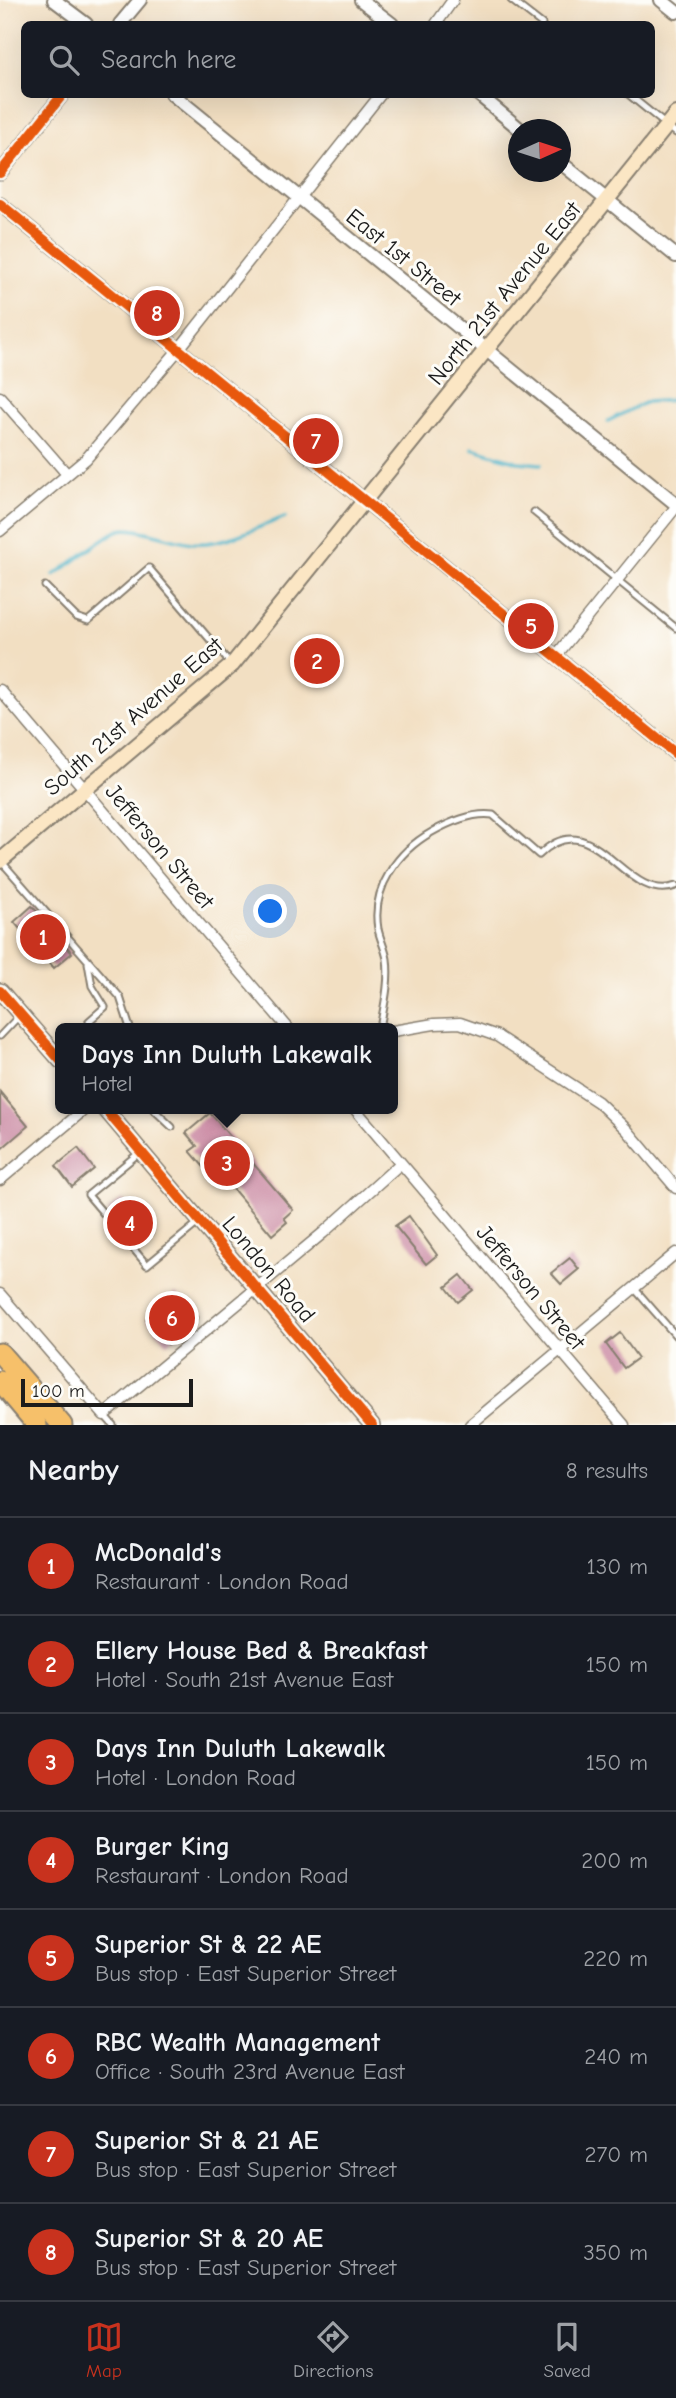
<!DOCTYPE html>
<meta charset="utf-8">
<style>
:root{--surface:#171b24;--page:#242831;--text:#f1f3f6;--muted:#9ea1a6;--line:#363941;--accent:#c8321e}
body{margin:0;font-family:"Comic Neue",sans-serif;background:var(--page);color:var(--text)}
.compass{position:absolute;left:508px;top:119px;width:63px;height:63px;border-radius:50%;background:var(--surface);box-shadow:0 7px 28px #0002;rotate:87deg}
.scale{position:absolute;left:21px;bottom:18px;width:172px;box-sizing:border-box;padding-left:7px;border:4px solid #1c1c1c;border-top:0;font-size:19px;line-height:24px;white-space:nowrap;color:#1c1c1c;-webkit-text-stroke:5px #fdfcf7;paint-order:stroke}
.you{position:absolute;left:271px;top:912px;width:24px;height:24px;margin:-18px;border:5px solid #fff;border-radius:50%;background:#1a73e8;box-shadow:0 0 0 10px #1a73e833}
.badge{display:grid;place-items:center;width:46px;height:46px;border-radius:50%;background:var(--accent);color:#fff;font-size:23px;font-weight:700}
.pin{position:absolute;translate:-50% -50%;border:4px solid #fff;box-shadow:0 2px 7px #0006}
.popup{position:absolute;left:55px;top:1023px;width:343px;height:91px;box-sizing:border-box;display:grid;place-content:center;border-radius:10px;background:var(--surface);filter:drop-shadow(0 2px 5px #0005);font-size:23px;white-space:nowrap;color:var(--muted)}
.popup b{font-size:26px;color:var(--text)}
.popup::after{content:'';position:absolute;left:50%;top:100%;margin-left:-14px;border:14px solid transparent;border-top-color:var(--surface)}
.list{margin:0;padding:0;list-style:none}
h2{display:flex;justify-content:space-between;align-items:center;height:91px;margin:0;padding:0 28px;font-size:30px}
h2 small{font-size:23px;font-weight:400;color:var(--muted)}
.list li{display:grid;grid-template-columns:46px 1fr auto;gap:21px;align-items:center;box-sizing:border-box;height:98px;padding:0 28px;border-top:2px solid var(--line)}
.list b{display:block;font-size:26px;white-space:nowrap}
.list p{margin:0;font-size:23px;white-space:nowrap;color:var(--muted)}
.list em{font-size:23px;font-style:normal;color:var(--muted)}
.icon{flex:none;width:38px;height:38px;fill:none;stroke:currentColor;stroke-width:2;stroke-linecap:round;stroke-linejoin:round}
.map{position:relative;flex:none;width:676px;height:1425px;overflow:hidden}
.search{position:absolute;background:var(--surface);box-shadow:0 7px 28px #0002;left:21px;right:21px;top:21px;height:77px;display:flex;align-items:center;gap:18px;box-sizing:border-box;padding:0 24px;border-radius:10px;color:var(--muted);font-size:26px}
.sheet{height:875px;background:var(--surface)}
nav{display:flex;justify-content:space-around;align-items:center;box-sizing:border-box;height:98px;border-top:2px solid var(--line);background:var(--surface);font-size:19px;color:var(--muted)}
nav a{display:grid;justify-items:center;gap:4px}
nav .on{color:var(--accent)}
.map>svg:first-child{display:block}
</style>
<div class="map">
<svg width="676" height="1425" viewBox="0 0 676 1425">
<rect width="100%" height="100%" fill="#fdfcf7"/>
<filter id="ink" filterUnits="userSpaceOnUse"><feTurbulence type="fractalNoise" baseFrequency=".0143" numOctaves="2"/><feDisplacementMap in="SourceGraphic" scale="14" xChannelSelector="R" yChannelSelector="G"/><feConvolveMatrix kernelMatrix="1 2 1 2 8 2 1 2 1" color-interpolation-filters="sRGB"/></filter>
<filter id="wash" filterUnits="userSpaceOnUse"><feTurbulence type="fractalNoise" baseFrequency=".00686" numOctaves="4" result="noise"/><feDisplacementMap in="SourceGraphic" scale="28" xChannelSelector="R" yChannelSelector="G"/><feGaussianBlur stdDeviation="1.57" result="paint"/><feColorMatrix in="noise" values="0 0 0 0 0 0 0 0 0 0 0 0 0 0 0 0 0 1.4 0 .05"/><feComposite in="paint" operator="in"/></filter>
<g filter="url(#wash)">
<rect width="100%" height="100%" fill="#f2dfc2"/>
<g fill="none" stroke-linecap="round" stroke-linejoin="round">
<path stroke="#48b2c7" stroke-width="3.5" d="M608 421 646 402 676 400
M472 448 518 462 541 464
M54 575C68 567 109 532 120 530 135 526 174 541 193 543 222 546 258 527 285 517"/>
</g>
<g id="blocks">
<path fill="#cd90a8" d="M32 906 72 953 54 968 14 922Z
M0 1092 28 1126 0 1150Z
M210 1113 293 1210 284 1218 287 1222 272 1235 222 1176 216 1181 190 1151 197 1146 186 1133Z
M78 1148 94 1169 72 1187 56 1166Z
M122 1199 153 1234 138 1247 108 1211Z
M409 1216 437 1255 426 1264 395 1226Z
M570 1258 579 1269 561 1284 551 1273Z
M461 1275 473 1290 458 1302 446 1287Z
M176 1293 198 1318 168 1344 146 1319Z
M620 1333 638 1358 624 1368 606 1344Z"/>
</g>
</g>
<g filter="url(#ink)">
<use href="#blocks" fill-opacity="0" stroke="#877e6f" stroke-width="2"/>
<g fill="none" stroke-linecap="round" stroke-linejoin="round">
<g stroke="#877e6f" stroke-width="9">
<path id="service" d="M511 0 542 24
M628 94 676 133
M534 512 676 628
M45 586 76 617 88 621 149 568 230 663
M1 861 120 997 130 1028
M88 963 92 986 105 1007 89 1021 94 1028
M380 1028C384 1006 390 982 387 959 385 948 380 939 378 929 371 888 398 851 432 832 450 822 472 812 493 815L539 855C594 800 624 905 676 886
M0 1036 20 1015
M153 1109 172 1127
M139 1153 88 1195 147 1265 198 1223
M634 1288 676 1336
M104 1415 113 1425"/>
</g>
<g stroke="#877e6f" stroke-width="13">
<path id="minor" d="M436 24 453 0
M0 397 67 474
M0 531 86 459 179 349 381 94
M555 657 676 507
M0 690 288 1028
M393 1031 434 1024 460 1023 497 1036 598 1102 627 1130 676 1188
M355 1109 624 1425
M0 1180 85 1109
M0 1294 104 1415 323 1233 401 1163
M470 1425 676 1253"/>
</g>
<g stroke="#877e6f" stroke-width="16">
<path id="tertiary" d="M54 0 86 24
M361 0 392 24
M661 0 676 12
M120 24 140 0
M172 94 676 504
M478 94 521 130
M560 162 676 256
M0 173 63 94
M0 204 676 754"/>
</g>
<g stroke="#877e6f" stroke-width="18">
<path id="secondary" d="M0 861 232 665 676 114
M0 991 61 1061
M105 1109 372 1425"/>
</g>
<g stroke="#877e6f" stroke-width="23">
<path id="motorway" d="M0 1353 62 1425
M0 1381 37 1425"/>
</g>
<use href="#service" stroke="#fff" stroke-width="5"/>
<use href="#minor" stroke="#fff" stroke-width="10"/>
<use href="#tertiary" stroke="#fff" stroke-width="12"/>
<use href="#secondary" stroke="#fbe6c4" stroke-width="14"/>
<use href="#motorway" stroke="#f6c06b" stroke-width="19"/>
<g stroke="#fdfcf7" stroke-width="15">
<path id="cycleway" d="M0 173 63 94
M0 204 676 754
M0 991 61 1061
M105 1109 372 1425"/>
</g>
<use href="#cycleway" stroke="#e8590c" stroke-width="10"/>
</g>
</g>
<g text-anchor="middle" stroke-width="6" stroke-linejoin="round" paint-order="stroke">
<g font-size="23" fill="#1c1c1c" stroke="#fdfcf7">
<text transform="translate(404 257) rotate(39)" y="8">East 1st Street</text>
<text transform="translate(504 293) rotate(-51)" y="8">North 21st Avenue East</text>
<text transform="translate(133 716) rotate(-41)" y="8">South 21st Avenue East</text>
<text transform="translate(160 846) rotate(50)" y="8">Jefferson Street</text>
<text transform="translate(269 1269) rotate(50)" y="8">London Road</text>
<text transform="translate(531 1287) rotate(50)" y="8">Jefferson Street</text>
</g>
</g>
</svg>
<svg class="compass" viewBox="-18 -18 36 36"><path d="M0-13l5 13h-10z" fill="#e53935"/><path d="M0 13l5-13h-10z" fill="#9ea1a6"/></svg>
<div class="scale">100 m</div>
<div class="you"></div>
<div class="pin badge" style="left:43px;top:937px">1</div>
<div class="pin badge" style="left:317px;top:661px">2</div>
<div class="pin badge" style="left:227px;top:1163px">3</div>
<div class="popup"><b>Days Inn Duluth Lakewalk</b>Hotel</div>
<div class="pin badge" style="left:130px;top:1223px">4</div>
<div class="pin badge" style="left:531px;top:626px">5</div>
<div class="pin badge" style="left:172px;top:1318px">6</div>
<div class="pin badge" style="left:316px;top:441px">7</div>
<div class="pin badge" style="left:157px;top:313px">8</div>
<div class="search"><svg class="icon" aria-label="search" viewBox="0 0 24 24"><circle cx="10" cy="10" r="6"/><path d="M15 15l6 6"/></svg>Search here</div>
</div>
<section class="sheet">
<h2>Nearby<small>8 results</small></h2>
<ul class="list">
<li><span class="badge">1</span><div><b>McDonald's</b><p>Restaurant · London Road</p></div><em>130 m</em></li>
<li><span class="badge">2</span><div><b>Ellery House Bed &amp; Breakfast</b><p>Hotel · South 21st Avenue East</p></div><em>150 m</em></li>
<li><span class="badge">3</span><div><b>Days Inn Duluth Lakewalk</b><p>Hotel · London Road</p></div><em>150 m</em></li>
<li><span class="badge">4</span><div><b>Burger King</b><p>Restaurant · London Road</p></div><em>200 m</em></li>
<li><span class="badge">5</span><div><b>Superior St &amp; 22 AE</b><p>Bus stop · East Superior Street</p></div><em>220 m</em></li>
<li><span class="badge">6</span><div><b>RBC Wealth Management</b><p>Office · South 23rd Avenue East</p></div><em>240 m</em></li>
<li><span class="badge">7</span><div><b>Superior St &amp; 21 AE</b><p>Bus stop · East Superior Street</p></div><em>270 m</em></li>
<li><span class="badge">8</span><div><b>Superior St &amp; 20 AE</b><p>Bus stop · East Superior Street</p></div><em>350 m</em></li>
</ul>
</section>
<nav>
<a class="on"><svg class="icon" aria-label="map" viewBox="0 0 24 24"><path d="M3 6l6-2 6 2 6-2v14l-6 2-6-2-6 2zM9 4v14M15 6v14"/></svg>Map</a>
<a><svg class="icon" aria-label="directions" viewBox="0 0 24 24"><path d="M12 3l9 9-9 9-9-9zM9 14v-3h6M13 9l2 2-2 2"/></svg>Directions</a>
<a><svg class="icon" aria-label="saved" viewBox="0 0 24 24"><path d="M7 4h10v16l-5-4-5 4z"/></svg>Saved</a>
</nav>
